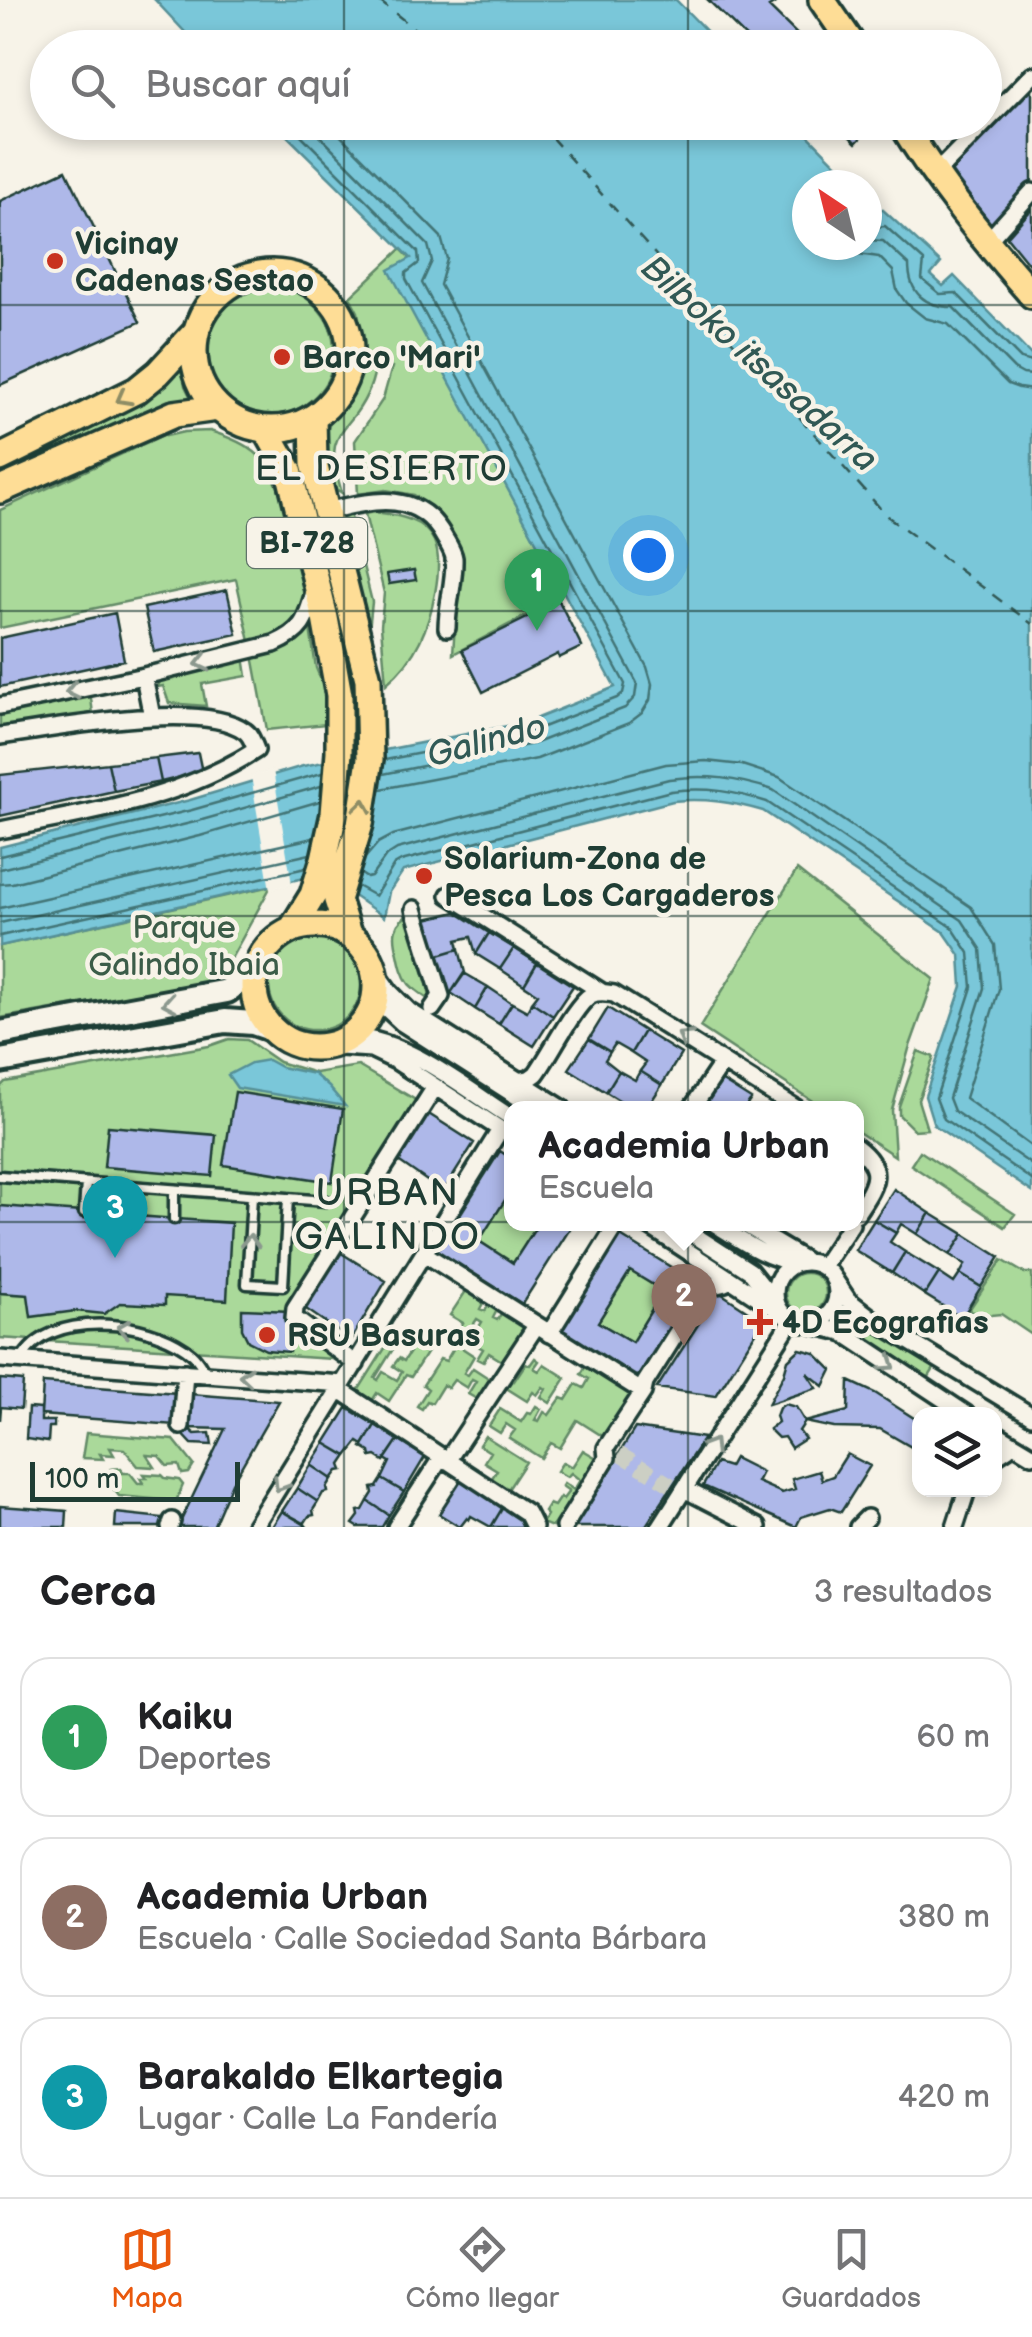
<!DOCTYPE html>
<html lang="es">
<meta charset="utf-8">
<style>
:root{--surface:#fff;--page:#f2f2f2;--text:#202124;--muted:#757577;--line:#e0e0e0;--accent:#ea580c}
body{margin:0;font-family:"Balsamiq Sans",sans-serif;background:var(--page);color:var(--text)}
.controls{position:absolute;right:30px;bottom:30px;display:grid;overflow:hidden;border-radius:20px;box-shadow:0 5px 15px #0003}
.controls button{width:90px;height:90px;display:grid;place-items:center;padding:0;border:0;border-bottom:2px solid var(--line);background:var(--surface);color:var(--text);font:50px sans-serif}
.compass{position:absolute;left:792px;top:170px;width:90px;height:90px;border-radius:50%;background:var(--surface);box-shadow:0 5px 15px #0003;rotate:325deg}
.scale{position:absolute;left:30px;bottom:25px;width:210px;box-sizing:border-box;padding-left:10px;border:5px solid #1f3d34;border-top:0;font-size:28px;line-height:35px;white-space:nowrap;color:#1f3d34;-webkit-text-stroke:8px #f7f3e8;paint-order:stroke}
.you{position:absolute;left:648px;top:555px;width:35px;height:35px;margin:-25px;border:8px solid #fff;border-radius:50%;background:#1a73e8;box-shadow:0 0 0 15px #1a73e833}
.badge{display:grid;place-items:center;width:65px;height:65px;border-radius:50%;background:var(--accent);color:#fff;font-size:32px;font-weight:700}
.pin{position:absolute;translate:-50% -82px;filter:drop-shadow(0 2px 5px #0008)}
.pin::after{content:'';position:absolute;top:52px;width:35px;height:30px;background:inherit;clip-path:polygon(0 0,100% 0,50% 100%)}
.popup{position:absolute;left:504px;top:1101px;width:360px;height:130px;box-sizing:border-box;display:grid;place-content:center;border-radius:20px;background:var(--surface);filter:drop-shadow(0 2px 8px #0005);font-size:32px;white-space:nowrap;color:var(--muted)}
.popup b{font-size:38px;color:var(--text)}
.popup::after{content:'';position:absolute;left:50%;top:100%;margin-left:-20px;border:20px solid transparent;border-top-color:var(--surface)}
.list{margin:0;padding:0;list-style:none}
h2{display:flex;justify-content:space-between;align-items:center;height:130px;margin:0;padding:0 40px;font-size:42px}
h2 small{font-size:32px;font-weight:400;color:var(--muted)}
.list li{display:grid;grid-template-columns:65px 1fr auto;gap:30px;align-items:center;box-sizing:border-box;height:160px;margin:0 20px 20px;padding:0 20px;border:2px solid var(--line);border-radius:30px}
.list b{display:block;font-size:38px;white-space:nowrap}
.list p{margin:0;font-size:32px;white-space:nowrap;color:var(--muted)}
.list em{font-size:32px;font-style:normal;color:var(--muted)}
.icon{flex:none;width:55px;height:55px;fill:none;stroke:currentColor;stroke-width:2;stroke-linecap:round;stroke-linejoin:round}
.map{position:relative;flex:none;width:1032px;height:1527px;overflow:hidden}
.search{position:absolute;background:var(--surface);box-shadow:0 5px 15px #0003;left:30px;right:30px;top:30px;height:110px;display:flex;align-items:center;gap:25px;box-sizing:border-box;padding:0 35px;border-radius:55px;color:var(--muted);font-size:38px}
.sheet{height:670px;background:var(--surface)}
nav{display:flex;justify-content:space-around;align-items:center;box-sizing:border-box;height:140px;border-top:2px solid var(--line);background:var(--surface);font-size:28px;color:var(--muted)}
nav a{display:grid;justify-items:center;gap:5px}
nav .on{color:var(--accent)}
.map>svg:first-child{display:block}
</style>
<div class="map">
<svg width="1032" height="1527" viewBox="0 0 1032 1527">
<rect width="100%" height="100%" fill="#f7f3e8"/>
<filter id="ink" filterUnits="userSpaceOnUse"><feTurbulence type="fractalNoise" baseFrequency=".01" numOctaves="2"/><feDisplacementMap in="SourceGraphic" scale="20" xChannelSelector="R" yChannelSelector="G"/><feConvolveMatrix kernelMatrix="1 2 1 2 8 2 1 2 1" color-interpolation-filters="sRGB"/></filter>
<g filter="url(#ink)">
<path fill="#aad99a" stroke="#648b67" stroke-width="2.5" d="M401 249 411 259 390 270 562 589 527 602 529 614 453 654 460 548 438 512 414 495 386 490 358 494 355 441 383 399 392 367 376 362C374 380 367 398 356 413 348 424 338 433 335 446 332 462 338 478 342 493L330 485 326 474 324 440 329 425 350 399 366 360 358 312 350 297Z
M206 351a64 64 0 1 1 128 0a64 64 0 1 1-128 0Z
M182 362 185 386 191 398 162 404 0 477V467Z
M210 431C226 436 245 443 258 455 264 461 272 472 275 480 285 502 310 594 302 615 296 633 267 640 251 646L236 579 0 628V510L165 434 166 436 184 432Z
M373 512C395 515 424 518 434 541 445 566 431 618 420 641 412 658 400 672 386 684L381 626 384 593 365 514Z
M350 513 372 602 369 630 363 626 341 532 345 518Z
M310 628 316 668 325 690 327 724 267 730 253 655 297 639Z
M244 657 247 676 202 684 206 706 169 703 163 686 158 687 157 680Z
M90 691 93 714 0 729V711Z
M797 870 934 979 909 1049 892 1110 895 1156 857 1131 856 1108H823L700 1027Z
M271 886 228 964 202 983 0 1018V946Z
M412 914 430 997 428 999C422 995 415 990 409 984 402 975 400 964 398 954 393 936 392 921 412 914Z
M269 984a46 46 0 1 1 92 0a46 46 0 1 1-92 0Z
M229 1039 247 1040 279 1062 315 1073 358 1066 424 1105 290 1321 333 1359 0 1338V1087L5 1082 209 1046Z
M918 1051 934 1057 918 1100 927 1129 914 1130 899 1115V1106Z
M920 1151 1015 1214 1005 1227 911 1165Z
M510 1192 512 1224H538L513 1263 479 1241Z
M1002 1260 1024 1273H1032V1335L1001 1314 980 1316 969 1310Z
M630 1271 663 1291 632 1342 598 1322Z
M786 1293a20 20 0 1 1 40 0a20 20 0 1 1-40 0Z
M468 1288 485 1299 480 1309 485 1311 490 1303 498 1308 493 1318 497 1320 503 1311 532 1328 520 1348 513 1344 502 1361 489 1353 483 1362 477 1359 483 1349 475 1344 480 1336 476 1332 482 1322 477 1319 471 1328 467 1327 462 1335 457 1332 463 1323 450 1315Z
M875 1328 937 1364 927 1380 867 1340Z
M407 1334 418 1341 422 1334 434 1341 411 1377 406 1375 389 1401 377 1393 370 1404 356 1394 392 1337 398 1341 375 1378 378 1380 383 1372 397 1380 402 1372 393 1366 399 1358 404 1361 410 1352 400 1345Z
M456 1344 474 1356 464 1373 468 1375 473 1368 490 1379 477 1399 468 1394 476 1381 472 1379 467 1388 454 1380 448 1388 443 1385 432 1403 427 1401 422 1409 417 1406 428 1389 423 1385 440 1359 446 1361Z
M535 1358 539 1361 534 1368 539 1371 544 1364 566 1378 550 1403 541 1397 546 1389 543 1387 537 1395 533 1392 527 1401 500 1384 505 1376 514 1381 526 1363 530 1365Z
M587 1364 635 1396 607 1439 577 1420 560 1448 551 1443 541 1458 509 1438 515 1430 506 1424 500 1433 489 1426 500 1409 521 1422 527 1413 531 1414 536 1406 541 1409 535 1420 539 1421 544 1412 549 1415 561 1398 566 1400 576 1384 584 1388 589 1379 581 1374Z
M86 1433 174 1440 194 1465 189 1473 182 1474 179 1465 167 1466 159 1456 147 1455 155 1467 138 1466 124 1449 110 1448 114 1455 100 1454 103 1459 82 1458Z
M485 1436 526 1462 505 1494 489 1483 497 1470 484 1462 490 1452 479 1445Z
M583 1450 600 1460 573 1505 568 1503 552 1527 542 1523 547 1515 544 1512 549 1504 554 1506 560 1497 563 1499 569 1491 562 1486 564 1483 574 1490 580 1480 571 1473 567 1477 557 1471 563 1462 572 1467Z
M121 1468 123 1473H130L138 1483H143L140 1478H147L144 1474 162 1475 165 1478 179 1480 183 1485 176 1501 119 1496 105 1478 116 1479 111 1469Z"/>
<path fill="#7ac7d9" stroke="#569097" stroke-width="2.5" d="M155 0H676L722 47H199Z
M274 123H796L857 185H807V245H867V215L872 219 882 209 941 263 931 275 943 286 954 276 1032 356V1192L934 1125 925 1096 962 986 960 955 944 932 763 811C732 802 705 798 673 801L403 871 389 892 384 917 322 874 0 946V847L190 800 303 766 528 722 615 687 389 270 411 258Z
M268 1060 281 1067 314 1074 329 1087 345 1106 237 1088 228 1075 251 1063Z"/>
<path fill="#f7f3e8" d="M273 770 292 884 270 890 251 776Z"/>
<g fill="none" stroke-linecap="round" stroke-linejoin="round">
<path stroke="#437476" stroke-width="2.5" d="M288 122 418 252 419 263 406 273V279L625 684 623 693 617 698 530 732 385 760
M306 122 428 245 432 261 422 283 637 683 635 697 625 708 533 744 383 774
M327 122 441 237 447 259 440 285 647 667 652 684 650 700 642 713 629 723 537 759 381 789
M867 228 885 226 924 261 922 279 940 294 956 293 1021 359 1032 362
M867 240 883 241 909 265C909 293 925 307 953 307L1014 369 1023 374 1032 375
M844 245 858 254 879 257 893 271 897 290 906 303 925 318 948 324 1008 384 1019 388 1032 390
M0 856 192 810 322 773
M366 857 378 843 393 835 666 764 706 761 742 765 779 777 971 907 995 945 999 989 965 1098 1032 1147
M0 869 195 822 321 786
M361 874 367 878 371 877 386 856 397 849 669 779C707 774 736 778 773 790L962 920 981 949 984 988 949 1098 954 1111 1032 1165
M0 884 12 883 200 836 320 801
M357 886 375 896 394 865 401 861 671 791C707 787 733 791 767 802L952 927 969 953 972 987 936 1098 944 1119 1032 1180
M0 908 313 838
M0 923 310 854
M0 936 306 868"/>
<path stroke="#315955" stroke-width="2.5" stroke-dasharray="12 10" stroke-linecap="butt" d="M378 0 439 48
M535 122 544 129 887 516 1032 624"/>
</g>
<path fill="#aeb8e9" stroke="#1f3d34" stroke-width="2.5" fill-rule="evenodd" d="M708 0H780L769 7 811 48H757Z
M1032 87V180L992 225 950 173Z
M835 122H862L869 129 856 143Z
M66 170 140 322 0 385V201Z
M1032 209V268L1007 237Z
M414 570 416 580 389 584 387 574Z
M227 590 237 634 154 652 144 608Z
M549 598 550 602 558 599 582 647 559 658 558 654 483 692 462 650 535 614 531 606Z
M115 613 124 660 0 687V638Z
M198 753 202 772 161 782 156 758Z
M156 758 161 782 114 791 108 763Z
M108 763 114 791 0 816V775Z
M456 912 489 933 476 954 471 937 457 940 459 949 435 956 426 919Z
M489 933 514 948 500 969 476 954Z
M514 948 537 963 524 985 500 969Z
M459 949 465 973 451 993 443 989 435 956Z
M537 963 573 986 553 1016 532 1002 538 994 524 985Z
M464 973 488 987 475 1009 451 993Z
M488 987 512 1003 499 1024 475 1009Z
M532 1002 553 1016 534 1046 499 1024 512 1003 527 1011Z
M608 1008 644 1031 631 1053 615 1044 610 1052 589 1039Z
M644 1031 681 1054 662 1085 640 1071 646 1063 631 1053Z
M589 1039 610 1052 605 1060 619 1071 606 1092 569 1069Z
M619 1071 635 1080 640 1071 662 1085 647 1108H632L606 1092Z
M716 1077 751 1099 745 1108H699Z
M235 1092 343 1109 332 1182 223 1165Z
M424 1111 474 1143 443 1192 394 1158Z
M108 1126 216 1135 212 1176 104 1167Z
M500 1151 512 1159V1193L510 1192 479 1241 513 1263 538 1224H573L522 1304 437 1251Z
M894 1189 930 1213 917 1234 901 1224 896 1233 874 1220Z
M0 1206 231 1223 227 1300 165 1296V1305L120 1303 104 1314 76 1311 31 1317 28 1295 0 1293Z
M930 1213 964 1234 950 1255 917 1234Z
M874 1220 896 1233 890 1242 905 1252 892 1273 855 1250Z
M964 1234 1000 1257 981 1287 960 1274 965 1265 950 1255Z
M619 1235 700 1285 641 1380 560 1330ZM630 1271 663 1291 632 1342 598 1322Z
M338 1251 386 1281 351 1340 303 1307Z
M905 1252 939 1273 925 1295 892 1273Z
M939 1273 954 1283 960 1274 981 1287 962 1318 925 1295Z
M719 1292 763 1321 716 1396 657 1388Z
M242 1309 290 1311 289 1352 266 1350 248 1341 242 1329Z
M800 1349 815 1353 832 1370 824 1386 807 1373 817 1388 768 1404 784 1374 788 1360Z
M0 1379 23 1381 21 1409 1 1407 0 1420Z
M849 1381 875 1393 920 1422V1452L880 1429 834 1428 805 1422 848 1411Z
M43 1383 177 1393 175 1425 41 1415Z
M190 1394 279 1401 232 1483 213 1527H178L225 1429 188 1428Z
M785 1404 796 1407 805 1422 799 1431 805 1439 791 1448 784 1437 778 1438 769 1429 778 1422 776 1416 779 1408Z
M28 1408 41 1409V1421H54V1427H49L48 1442 26 1439Z
M347 1408 375 1425 363 1445 358 1442 347 1456 325 1443Z
M375 1425 398 1440 384 1461 376 1456 371 1457 370 1452 362 1447Z
M188 1428 195 1434 210 1433 212 1445 192 1444 180 1431Z
M635 1428 704 1438 645 1527H573Z
M398 1440 425 1457 404 1492 382 1479 390 1462 385 1459Z
M325 1443 347 1456 341 1465 343 1470 338 1471 332 1479 311 1465Z
M847 1454 870 1466 841 1512 830 1508 801 1517 796 1527 703 1486 716 1463 729 1467 734 1458 762 1472 757 1482 782 1493 795 1489 792 1479 819 1471 822 1480 833 1476Z
M311 1465 332 1479 327 1487 328 1492 323 1493 318 1502 297 1488Z
M382 1479 404 1492 389 1515 368 1501 373 1493 372 1488 377 1487Z
M461 1480 503 1507 491 1527 471 1516 469 1520 467 1518 460 1527 439 1514Z
M297 1488 318 1502 313 1510 314 1515 309 1516 304 1524 282 1511Z
M368 1501 389 1515 382 1527H358L353 1524 359 1516 358 1511 363 1510Z
M0 1506 67 1511 66 1527H0Z
M503 1507 519 1516 524 1527H491Z
M282 1511 304 1523 307 1527H272Z
M116 1513 163 1518 161 1527H115Z"/>
<g fill="none" stroke-linecap="round" stroke-linejoin="round">
<path stroke="#cccfc4" stroke-width="15" stroke-dasharray="15 8" stroke-linecap="butt" d="M619 1454 671 1485"/>
<g stroke="#1f3d34" stroke-width="15">
<path id="lane" d="M0 1176 326 1201
M252 1196 247 1284 283 1286 288 1198
M84 1212 86 1183
M174 1219V1190
M22 1358C26 1352 32 1345 38 1341 77 1312 157 1324 192 1354 198 1359 201 1366 206 1373"/>
</g>
<g stroke="#1f3d34" stroke-width="22">
<path id="street" d="M934 175 1032 75
M987 242 1032 192
M326 511C371 501 418 488 444 537 448 544 453 551 454 558 455 580 447 605 447 628
M144 676 152 717
M0 706 144 676 274 644C302 632 306 621 314 592
M0 736C53 729 202 699 245 731 251 735 253 743 256 750 177 801 89 812 0 830
M449 895 602 992
M414 909 441 996 432 1009
M375 971 390 992 409 1011 562 1108
M375 998 402 1023 535 1108
M356 1038C405 1039 469 1091 512 1118
M325 1046 371 1049 396 1061 512 1137
M518 1081 529 1079 536 1074C549 1057 575 1004 591 995 599 991 606 993 614 994L796 1108
M692 1108 723 1062
M856 1147C888 1171 873 1187 856 1214
M646 1224 782 1313
M677 1224 750 1271 774 1301
M715 1224C742 1241 766 1259 798 1263
M744 1224 804 1260
M425 1254 643 1392
M775 1293a31 31 0 1 1 62 0a31 31 0 1 1-62 0Z
M823 1266 851 1224
M834 1279 848 1300 874 1320 1032 1416
M812 1325 842 1332 966 1414
M549 1334 613 1231
M0 1359 343 1384
M356 1364 294 1318 295 1308 435 1087
M340 1390 527 1513 534 1527
M181 1426 185 1372
M994 1432 1032 1455
M994 1457 1008 1448
M447 1461 534 1329V1324
M684 1489 758 1527
M170 1527 172 1521
M254 1527 500 1130
M396 1527 441 1458
M564 1527 607 1458 606 1448 643 1392 645 1383 705 1288 725 1283
M660 1527 791 1321
M858 1527 867 1518
M955 1527 967 1490"/>
</g>
<g stroke="#1f3d34" stroke-width="30">
<path id="secondary" d="M0 1033 227 991 257 968
M0 1061 225 1021 253 1023 271 1029"/>
</g>
<g stroke="#1f3d34" stroke-width="32">
<path id="primary" d="M822 0 855 48
M901 122C939 185 984 240 1032 295
M194 351a78 78 0 1 1 156 0a78 78 0 1 1-156 0Z
M313 418 314 463 368 679 370 759 360 824 337 900 348 934
M266 429 289 470 325 618 339 695V752L334 814 324 859 313 895 292 929
M0 458 137 390 158 373 195 333
M0 490 174 414 217 408
M254 986a61 61 0 1 1 122 0a61 61 0 1 1-122 0Z"/>
</g>
<use href="#lane" stroke="#f7f3e8" stroke-width="8"/>
<use href="#street" stroke="#f7f3e8" stroke-width="15"/>
<use href="#secondary" stroke="#f7f3e8" stroke-width="22"/>
<use href="#primary" stroke="#fedd96" stroke-width="25"/>
</g>
<defs><path id="oneway-chevron" d="M-2-3.5L2.5 0L-2 3.5" fill="none" stroke-width="1.6" stroke-linecap="round" stroke-linejoin="round" transform="scale(2.5)"/></defs>
<g stroke="#8e8d65">
<use href="#oneway-chevron" transform="translate(123 398) rotate(151)"/>
<use href="#oneway-chevron" transform="translate(363 806) rotate(-81)"/>
</g>
<g stroke="#8b988e">
<use href="#oneway-chevron" transform="translate(202 663) rotate(167)"/>
<use href="#oneway-chevron" transform="translate(72 691) rotate(168)"/>
<use href="#oneway-chevron" transform="translate(169 1003) rotate(170)"/>
<use href="#oneway-chevron" transform="translate(684 1037) rotate(-148)"/>
<use href="#oneway-chevron" transform="translate(250 1241) rotate(-87)"/>
<use href="#oneway-chevron" transform="translate(124 1328) rotate(-172)"/>
<use href="#oneway-chevron" transform="translate(889 1364) rotate(34)"/>
<use href="#oneway-chevron" transform="translate(246 1376) rotate(-175)"/>
<use href="#oneway-chevron" transform="translate(712 1445) rotate(-58)"/>
<use href="#oneway-chevron" transform="translate(280 1485) rotate(122)"/>
</g>
</g>
<path fill="none" stroke="#1f3d34" stroke-width="2.5" stroke-opacity="0.55" d="M344 0V48M688 0V48M344 122V1527M688 122V1527M0 305H1032M0 611H1032M0 916H1032M0 1222H1032"/>
<g fill="#c8321e" stroke="#f7f3e8" stroke-width="4">
<circle cx="55" cy="261" r="10"/>
<circle cx="282" cy="357" r="10"/>
<circle cx="424" cy="876" r="10"/>
<path d="M755 1307h10v10h10v10h-10v10h-10v-10h-10v-10h10z"/>
<circle cx="267" cy="1335" r="10"/>
</g>
<g text-anchor="middle" stroke-width="9" stroke-linejoin="round" paint-order="stroke">
<rect fill="#f7f3e8" stroke="#60746a" stroke-width="2.5" x="247" y="518" width="120" height="50" rx="8"/>
<g font-size="30" font-weight="bold" fill="#1f3d34">
<text x="307" y="553">BI-728</text>
</g>
<g font-size="32" font-weight="bold" fill="#1f3d34" stroke="#f7f3e8" text-anchor="start">
<text x="75" y="254">Vicinay<tspan x="75" dy="37">Cadenas Sestao</tspan></text>
<text x="302" y="368">Barco 'Mari'</text>
<text x="444" y="869">Solarium-Zona de<tspan x="444" dy="37">Pesca Los Cargaderos</tspan></text>
<text x="782" y="1333">4D Ecografias</text>
<text x="287" y="1346">RSU Basuras</text>
</g>
<g font-size="32" fill="#3b5c48" stroke="#f7f3e8">
<text x="184" y="938">Parque<tspan x="184" dy="37">Galindo Ibaia</tspan></text>
</g>
<g font-size="35" font-style="italic" fill="#315955" stroke="#f7f3e8">
<text transform="translate(760 363) rotate(42)" y="12">Bilboko itsasadarra</text>
<text transform="translate(486 740) rotate(-15)" y="12">Galindo</text>
</g>
<g font-size="35" letter-spacing="2.5" fill="#1f3d34" stroke="#f7f3e8">
<text x="382" y="480">EL DESIERTO</text>
</g>
<g font-size="38" letter-spacing="2.5" fill="#1f3d34" stroke="#f7f3e8">
<text x="388" y="1205">URBAN<tspan x="388" dy="44">GALINDO</tspan></text>
</g>
</g>
</svg>
<div class="controls">
<button><svg class="icon" aria-label="layers" viewBox="0 0 24 24"><path d="M12 4l9 5-9 5-9-5zM3 14l9 5 9-5"/></svg></button>
</div>
<svg class="compass" viewBox="-18 -18 36 36"><path d="M0-13l5 13h-10z" fill="#e53935"/><path d="M0 13l5-13h-10z" fill="#757577"/></svg>
<div class="scale">100 m</div>
<div class="you"></div>
<div class="pin badge" style="left:537px;top:631px;background:#2e9e5b">1</div>
<div class="pin badge" style="left:684px;top:1346px;background:#8d6e63">2</div>
<div class="popup"><b>Academia Urban</b>Escuela</div>
<div class="pin badge" style="left:115px;top:1258px;background:#0f9aa8">3</div>
<div class="search"><svg class="icon" aria-label="search" viewBox="0 0 24 24"><circle cx="10" cy="10" r="6"/><path d="M15 15l6 6"/></svg>Buscar aquí</div>
</div>
<section class="sheet">
<h2>Cerca<small>3 resultados</small></h2>
<ul class="list">
<li><span class="badge" style="background:#2e9e5b">1</span><div><b>Kaiku</b><p>Deportes</p></div><em>60 m</em></li>
<li><span class="badge" style="background:#8d6e63">2</span><div><b>Academia Urban</b><p>Escuela · Calle Sociedad Santa Bárbara</p></div><em>380 m</em></li>
<li><span class="badge" style="background:#0f9aa8">3</span><div><b>Barakaldo Elkartegia</b><p>Lugar · Calle La Fandería</p></div><em>420 m</em></li>
</ul>
</section>
<nav>
<a class="on"><svg class="icon" aria-label="map" viewBox="0 0 24 24"><path d="M3 6l6-2 6 2 6-2v14l-6 2-6-2-6 2zM9 4v14M15 6v14"/></svg>Mapa</a>
<a><svg class="icon" aria-label="directions" viewBox="0 0 24 24"><path d="M12 3l9 9-9 9-9-9zM9 14v-3h6M13 9l2 2-2 2"/></svg>Cómo llegar</a>
<a><svg class="icon" aria-label="saved" viewBox="0 0 24 24"><path d="M7 4h10v16l-5-4-5 4z"/></svg>Guardados</a>
</nav>
